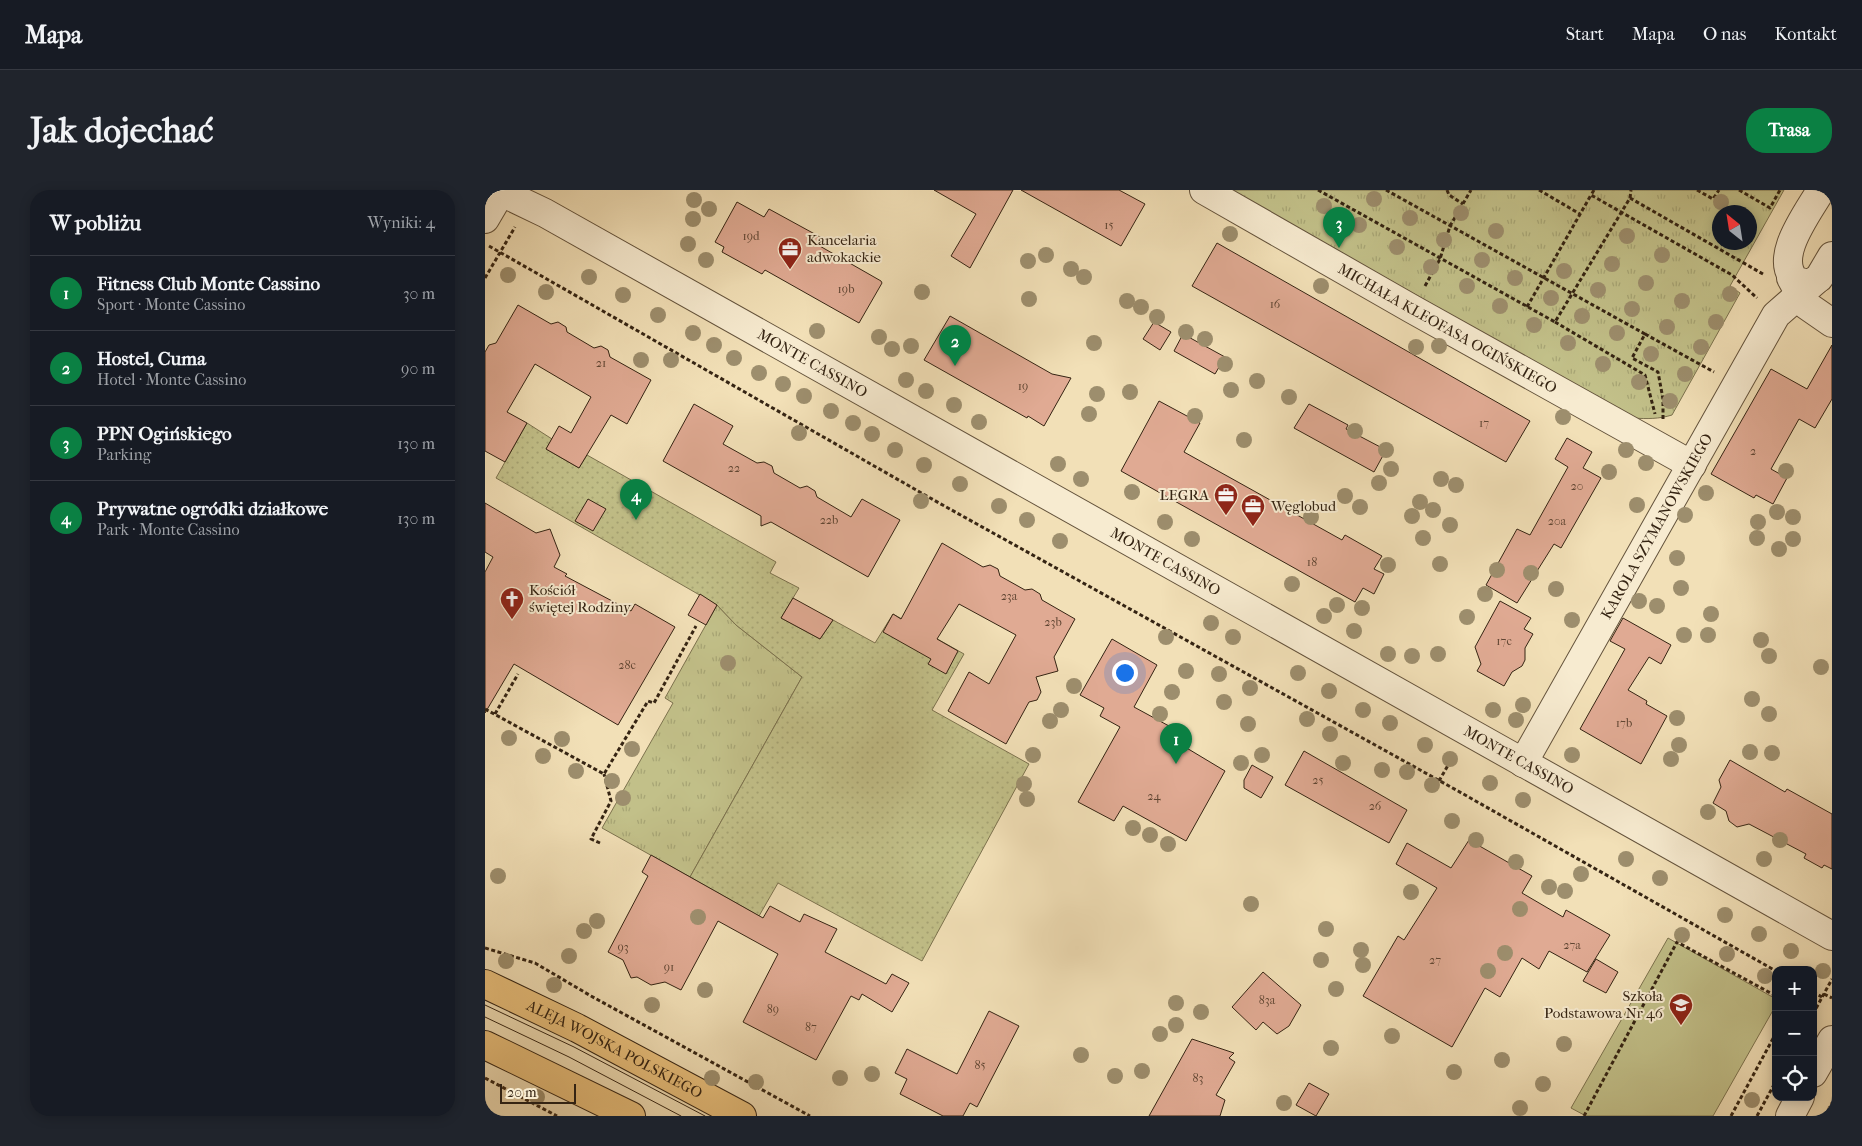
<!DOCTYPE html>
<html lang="pl">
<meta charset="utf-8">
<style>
:root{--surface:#171b24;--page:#20242c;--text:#f1f3f6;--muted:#9ea1a6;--line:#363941;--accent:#0b8043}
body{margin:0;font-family:"IM FELL French Canon",serif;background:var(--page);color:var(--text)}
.controls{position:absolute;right:15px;bottom:15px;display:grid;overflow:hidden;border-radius:10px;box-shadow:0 2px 12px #0003}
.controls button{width:45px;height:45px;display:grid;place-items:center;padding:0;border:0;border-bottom:1px solid var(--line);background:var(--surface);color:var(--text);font:25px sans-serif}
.compass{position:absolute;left:1227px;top:15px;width:45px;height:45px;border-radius:50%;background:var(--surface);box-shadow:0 2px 12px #0003;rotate:330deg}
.scale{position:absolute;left:15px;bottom:12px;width:76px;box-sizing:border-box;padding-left:5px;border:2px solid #352413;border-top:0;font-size:14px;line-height:18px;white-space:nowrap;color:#352413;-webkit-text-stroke:4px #f7ebd0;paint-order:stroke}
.you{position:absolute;left:639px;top:482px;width:18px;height:18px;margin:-12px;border:4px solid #fff;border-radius:50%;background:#1a73e8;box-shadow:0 0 0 8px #1a73e833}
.badge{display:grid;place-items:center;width:32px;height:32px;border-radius:50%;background:var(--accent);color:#fff;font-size:16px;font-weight:700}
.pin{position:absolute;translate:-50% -41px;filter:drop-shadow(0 1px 2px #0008)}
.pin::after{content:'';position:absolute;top:26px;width:18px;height:15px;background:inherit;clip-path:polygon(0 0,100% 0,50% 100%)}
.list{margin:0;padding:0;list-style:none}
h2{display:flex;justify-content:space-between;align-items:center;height:65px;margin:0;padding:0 20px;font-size:21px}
h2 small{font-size:16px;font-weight:400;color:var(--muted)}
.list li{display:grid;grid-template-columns:32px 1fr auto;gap:15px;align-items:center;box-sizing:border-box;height:75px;padding:0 20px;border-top:1px solid var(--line)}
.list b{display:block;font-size:19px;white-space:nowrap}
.list p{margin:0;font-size:16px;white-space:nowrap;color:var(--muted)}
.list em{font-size:16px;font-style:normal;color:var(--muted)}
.icon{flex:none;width:28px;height:28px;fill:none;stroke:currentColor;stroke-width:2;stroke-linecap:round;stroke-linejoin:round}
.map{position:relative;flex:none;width:1347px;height:926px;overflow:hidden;border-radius:20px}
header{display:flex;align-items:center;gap:30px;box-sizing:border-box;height:70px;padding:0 25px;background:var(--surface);border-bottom:1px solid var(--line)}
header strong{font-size:24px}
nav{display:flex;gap:28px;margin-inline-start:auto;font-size:18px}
.intro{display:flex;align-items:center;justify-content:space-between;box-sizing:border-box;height:120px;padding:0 30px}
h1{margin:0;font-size:35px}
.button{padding:12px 22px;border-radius:20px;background:var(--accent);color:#fff;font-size:18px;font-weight:700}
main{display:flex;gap:30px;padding:0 30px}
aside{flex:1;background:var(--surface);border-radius:20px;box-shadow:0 2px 12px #0003}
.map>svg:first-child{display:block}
</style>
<header>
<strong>Mapa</strong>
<nav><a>Start</a><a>Mapa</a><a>O nas</a><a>Kontakt</a></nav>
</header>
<div class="intro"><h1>Jak dojechać</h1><a class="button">Trasa</a></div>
<main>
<aside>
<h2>W pobliżu<small>Wyniki: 4</small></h2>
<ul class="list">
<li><span class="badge">1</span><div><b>Fitness Club Monte Cassino</b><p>Sport · Monte Cassino</p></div><em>30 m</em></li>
<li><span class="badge">2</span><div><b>Hostel, Cuma</b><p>Hotel · Monte Cassino</p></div><em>90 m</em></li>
<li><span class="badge">3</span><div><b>PPN Ogińskiego</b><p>Parking</p></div><em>130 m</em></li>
<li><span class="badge">4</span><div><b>Prywatne ogródki działkowe</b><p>Park · Monte Cassino</p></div><em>130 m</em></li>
</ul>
</aside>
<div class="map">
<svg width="1347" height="926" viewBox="0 0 1347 926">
<defs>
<pattern id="grass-tufts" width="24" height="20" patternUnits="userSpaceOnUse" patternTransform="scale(1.25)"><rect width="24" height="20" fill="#c2c089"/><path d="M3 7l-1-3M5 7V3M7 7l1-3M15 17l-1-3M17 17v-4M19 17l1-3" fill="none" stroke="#a7a575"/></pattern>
<pattern id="garden-dots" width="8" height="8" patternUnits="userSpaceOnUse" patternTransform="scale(1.25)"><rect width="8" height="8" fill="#c2c089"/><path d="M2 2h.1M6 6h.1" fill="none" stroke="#a7a575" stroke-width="1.8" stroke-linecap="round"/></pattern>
</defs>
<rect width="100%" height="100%" fill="#f2e0b7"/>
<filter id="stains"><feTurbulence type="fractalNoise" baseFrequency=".004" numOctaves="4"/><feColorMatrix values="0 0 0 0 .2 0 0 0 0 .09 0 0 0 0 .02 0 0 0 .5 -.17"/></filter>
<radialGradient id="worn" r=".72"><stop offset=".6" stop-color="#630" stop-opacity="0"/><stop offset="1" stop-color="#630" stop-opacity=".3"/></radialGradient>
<path fill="url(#grass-tufts)" stroke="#7c724e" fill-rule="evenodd" d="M746 0H1299L1245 96 1255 103 1187 225C1174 229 1162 229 1148 228ZM1234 22H1264V52H1234Z
M232 415 251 435 317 487 205 687 117 638 188 513 180 508Z"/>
<path fill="url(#garden-dots)" stroke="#7c724e" d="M42 233 67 249 61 259 94 278 102 265 291 372 285 383 314 398 296 428 335 449 348 430 390 453 408 424 479 464 447 520 544 574 437 771 293 693 274 726 205 687 317 487 251 435 232 415 11 288Z"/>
<path fill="#c2c089" stroke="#7c724e" d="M1183 748 1291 809V815L1228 926H1101L1086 918Z"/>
<path fill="#e0aa93" stroke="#352413" d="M449 0H528L485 78 466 66 491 24Z
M536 0H634L660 14 636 56Z
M252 12 279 27 284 19 337 48 333 55 396 91 397 93 374 133 280 80 277 84 237 62 239 57 230 52Z
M732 53 1045 231 1021 272 707 96Z
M33 115 66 134 73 132 81 137 82 142 109 158 116 156 123 160 125 167 166 190 142 234 126 225 94 278 61 259 74 236 86 243 106 207 50 174 22 222 42 233 20 272 0 261V162L4 155 11 153Z
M465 126 567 184 586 188 559 236 543 226 542 228 439 170Z
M669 132 686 142 675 160 658 149Z
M698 144 740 167 730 184 689 161Z
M1347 155V209L1330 238 1314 229 1286 279 1302 288 1288 314 1271 305 1269 308 1226 284 1286 179 1322 199Z
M674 211 715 233 699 262 857 350 860 345 897 366 889 379 899 384 889 404 878 398 870 412 636 281Z
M209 214 248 236 238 254 272 273 279 272 287 276 289 283 315 298 322 296 330 301 332 307 366 327 377 309 415 330 383 387 286 332 276 336V326L178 271Z
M824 214 863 235 861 239 901 260 889 282 809 238Z
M1082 248 1107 262 1098 278 1116 288 1076 358 1069 354 1032 413 1001 395 1032 339 1045 345 1083 277 1070 269Z
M103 309 121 319 108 341 90 331Z
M0 313 51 343 65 339 75 365 69 377 82 384 80 386 146 421 150 414 190 437 133 535 29 474 0 523V382L8 367 0 362Z
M457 353 498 377 505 375 513 379 515 386 540 400 547 399 555 404 557 410 590 429 569 467 573 481 551 487 556 502 552 510 544 512 521 554 463 521 484 482 504 494 531 445 474 414 452 449 473 461 461 484 443 474 446 469 398 442 408 424 416 429Z
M215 404 232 415 221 435 203 425Z
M308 408 348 430 335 449 296 428Z
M1015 411 1046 428 1039 439 1048 444 1040 458V470L1037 476 1027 482 1019 496 992 481 996 474 990 457Z
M1138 428 1186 455 1176 474 1164 467 1143 500 1162 511 1161 514 1182 526 1156 574 1095 539 1140 459 1125 451Z
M627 449 672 475 649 517 684 536 680 545 740 581 701 651 638 616 629 631 593 612 635 537 615 526 619 518 595 505Z
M819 561 922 620 904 653 800 595Z
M1245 570 1300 602 1302 599 1347 624V679L1339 675 1337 678 1319 668 1321 664 1264 634 1252 637 1244 631 1241 621 1228 613 1236 597 1234 590Z
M767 575 788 587 776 608 759 598V590Z
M984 650 1047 686 1037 703 1078 727 1081 720 1125 745 1102 782 1064 761 1054 779 1037 768 1015 807 1000 798 967 857 878 806 913 746 919 750 952 698 911 674 922 653 966 678Z
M166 665 278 728 285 716 315 732 319 724 352 739 340 762 401 794 407 784 424 793 407 822 377 804 374 810 366 806 331 870 258 832 293 764 233 731 196 800 180 792 166 795 152 787 146 788 138 770 123 762 163 686 157 682Z
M1111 769 1133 782 1121 803 1098 791Z
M778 782 816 815 804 836 792 844 778 832 771 840 747 817Z
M504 821 534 836 492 917 485 913 478 926H458L415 904 422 889 410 883 422 859 472 884Z
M707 849 749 863 744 868 750 872 731 905 740 910 735 926H664Z
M824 893 844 904 831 926 811 915Z"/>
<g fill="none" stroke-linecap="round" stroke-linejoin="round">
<g stroke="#64533c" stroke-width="30">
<g id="minor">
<path id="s1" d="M12 0 60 23 1347 746"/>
<path id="s2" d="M719 0 927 119 1207 275"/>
<path d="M1336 0C1323 23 1287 68 1311 91L1324 94 1334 88 1347 66"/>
<path d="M0 29 17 0"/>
<path d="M1306 88 1321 115 1347 133"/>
<path id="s3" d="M1038 573 1291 125 1330 91"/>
<path d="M1328 883 1347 850"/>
<path d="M1305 926 1315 907"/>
</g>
</g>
<g stroke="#352413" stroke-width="30">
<g id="major">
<path id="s4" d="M0 794 92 838 257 926"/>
<path d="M0 855 146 926"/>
</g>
</g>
<path stroke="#352413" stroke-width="3" stroke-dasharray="4 2.5" stroke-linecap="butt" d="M833 0 1070 132 1145 8 1278 84
M901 0 1160 144 1147 168 1173 182 1178 209V229
M962 0 964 5 978 14
M1054 0 1095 24
M1109 0 1106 5 1247 85 1272 108
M1212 0 1228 9 1234 0
M1254 0 1285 18 1295 0
M1145 8 1146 0
M4 56 454 313 973 601 1291 781
M0 88 30 37
M940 96 955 69 965 36 986 0
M1042 117 1106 5
M1070 132 1160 185 1170 224
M1160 144 1229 182
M0 519 119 584 163 511 169 513 211 436
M10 524 33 484
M954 591 970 563
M115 653 106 649 126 611 119 584
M0 758 50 773 106 806 325 926
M1328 802 1337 807
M1339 804 1347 808
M1328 824 1347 789
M0 888 72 926
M1099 926 1192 752 1291 806
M1246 926 1291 843
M1272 926 1291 891
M1340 926 1347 913"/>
<use href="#minor" stroke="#f7ebd0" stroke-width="28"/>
<use href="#major" stroke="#e9c07c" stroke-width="28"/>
<path stroke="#352413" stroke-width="1" d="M0 815 89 857 220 926
M0 827 84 867 196 926"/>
</g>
<g fill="#9d8e6d">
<circle cx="889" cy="9" r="8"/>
<circle cx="209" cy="10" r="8"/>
<circle cx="1236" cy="12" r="8"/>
<circle cx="839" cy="16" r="8"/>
<circle cx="224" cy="19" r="8"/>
<circle cx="976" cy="23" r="8"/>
<circle cx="925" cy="28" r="8"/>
<circle cx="208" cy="29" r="8"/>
<circle cx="874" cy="35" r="8"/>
<circle cx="1011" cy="41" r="8"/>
<circle cx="745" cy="44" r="8"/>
<circle cx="1142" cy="46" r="8"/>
<circle cx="959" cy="50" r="8"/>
<circle cx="203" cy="54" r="8"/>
<circle cx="912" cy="57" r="8"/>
<circle cx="561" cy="65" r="8"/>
<circle cx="1177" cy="65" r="8"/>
<circle cx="221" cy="70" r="8"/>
<circle cx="997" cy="70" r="8"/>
<circle cx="543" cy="71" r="8"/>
<circle cx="1127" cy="74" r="8"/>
<circle cx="946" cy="77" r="8"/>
<circle cx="586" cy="79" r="8"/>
<circle cx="1079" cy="81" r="8"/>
<circle cx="23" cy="85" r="8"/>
<circle cx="104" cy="87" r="8"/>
<circle cx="599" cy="87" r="8"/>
<circle cx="1030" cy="88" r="8"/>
<circle cx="1161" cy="93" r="8"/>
<circle cx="836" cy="96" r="8"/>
<circle cx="982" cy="96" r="8"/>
<circle cx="1113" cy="100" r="8"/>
<circle cx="61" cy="102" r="8"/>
<circle cx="437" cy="102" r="8"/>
<circle cx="1245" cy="104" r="8"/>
<circle cx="138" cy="105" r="8"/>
<circle cx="1066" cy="108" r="8"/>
<circle cx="544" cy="109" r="8"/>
<circle cx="642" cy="111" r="8"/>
<circle cx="1197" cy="111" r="8"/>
<circle cx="1015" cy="116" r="8"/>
<circle cx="656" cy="117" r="8"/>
<circle cx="1147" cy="119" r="8"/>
<circle cx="173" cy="125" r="8"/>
<circle cx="1097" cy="126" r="8"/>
<circle cx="672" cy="127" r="8"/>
<circle cx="1231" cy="132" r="8"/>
<circle cx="1049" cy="135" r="8"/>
<circle cx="1182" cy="137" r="8"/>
<circle cx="332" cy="141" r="8"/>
<circle cx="701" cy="142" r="8"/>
<circle cx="208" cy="143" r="8"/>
<circle cx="1132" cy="143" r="8"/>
<circle cx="394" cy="147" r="8"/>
<circle cx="720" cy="149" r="8"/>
<circle cx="609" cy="153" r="8"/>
<circle cx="1083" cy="153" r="8"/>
<circle cx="229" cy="155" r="8"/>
<circle cx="426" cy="156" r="8"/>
<circle cx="954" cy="156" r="8"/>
<circle cx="931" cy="157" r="8"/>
<circle cx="1216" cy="157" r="8"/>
<circle cx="407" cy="159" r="8"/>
<circle cx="1166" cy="164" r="8"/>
<circle cx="249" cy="168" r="8"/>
<circle cx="156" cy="170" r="8"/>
<circle cx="186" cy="170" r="8"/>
<circle cx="740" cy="174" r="8"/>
<circle cx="1118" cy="174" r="8"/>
<circle cx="274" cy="183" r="8"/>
<circle cx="1200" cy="184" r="8"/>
<circle cx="421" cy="190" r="8"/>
<circle cx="772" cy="191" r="8"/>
<circle cx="1154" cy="192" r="8"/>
<circle cx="298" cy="194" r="8"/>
<circle cx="746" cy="200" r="8"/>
<circle cx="441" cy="201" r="8"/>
<circle cx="645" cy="202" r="8"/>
<circle cx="612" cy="204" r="8"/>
<circle cx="319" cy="206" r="8"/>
<circle cx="804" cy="207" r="8"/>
<circle cx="1185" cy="211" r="8"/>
<circle cx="469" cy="215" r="8"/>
<circle cx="346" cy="221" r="8"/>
<circle cx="604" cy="224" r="8"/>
<circle cx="710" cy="226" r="8"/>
<circle cx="1078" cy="227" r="8"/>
<circle cx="494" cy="232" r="8"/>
<circle cx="368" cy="233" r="8"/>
<circle cx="870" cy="241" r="8"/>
<circle cx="314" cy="243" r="8"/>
<circle cx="387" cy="244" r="8"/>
<circle cx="759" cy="250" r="8"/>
<circle cx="410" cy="260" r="8"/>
<circle cx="901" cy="260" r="8"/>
<circle cx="1141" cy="260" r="8"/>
<circle cx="1161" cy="273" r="8"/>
<circle cx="573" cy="274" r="8"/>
<circle cx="439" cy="275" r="8"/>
<circle cx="906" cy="279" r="8"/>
<circle cx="1301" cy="281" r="8"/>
<circle cx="1124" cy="282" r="8"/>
<circle cx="596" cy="289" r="8"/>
<circle cx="956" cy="289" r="8"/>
<circle cx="894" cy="293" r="8"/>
<circle cx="475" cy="294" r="8"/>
<circle cx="971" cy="295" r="8"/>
<circle cx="647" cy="302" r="8"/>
<circle cx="1221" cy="303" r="8"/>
<circle cx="860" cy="306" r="8"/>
<circle cx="436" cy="311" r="8"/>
<circle cx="935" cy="312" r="8"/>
<circle cx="1152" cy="315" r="8"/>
<circle cx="514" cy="316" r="8"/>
<circle cx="875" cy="317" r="8"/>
<circle cx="948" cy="320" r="8"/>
<circle cx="1292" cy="322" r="8"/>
<circle cx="1200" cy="325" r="8"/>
<circle cx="927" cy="326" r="8"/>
<circle cx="826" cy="327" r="8"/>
<circle cx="1308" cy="327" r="8"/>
<circle cx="542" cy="330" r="8"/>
<circle cx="680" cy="332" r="8"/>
<circle cx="1273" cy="332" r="8"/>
<circle cx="965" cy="335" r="8"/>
<circle cx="938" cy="348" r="8"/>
<circle cx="1272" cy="348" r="8"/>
<circle cx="707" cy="349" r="8"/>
<circle cx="1308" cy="349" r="8"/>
<circle cx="575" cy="351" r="8"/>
<circle cx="1294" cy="359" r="8"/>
<circle cx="1192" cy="368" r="8"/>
<circle cx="955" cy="374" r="8"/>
<circle cx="903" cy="375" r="8"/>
<circle cx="1012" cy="380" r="8"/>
<circle cx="1046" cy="383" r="8"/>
<circle cx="807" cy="394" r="8"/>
<circle cx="1196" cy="398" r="8"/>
<circle cx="1071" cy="399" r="8"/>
<circle cx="1000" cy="404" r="8"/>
<circle cx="1154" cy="411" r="8"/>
<circle cx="852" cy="415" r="8"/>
<circle cx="1172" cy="416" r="8"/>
<circle cx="877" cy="418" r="8"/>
<circle cx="1226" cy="424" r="8"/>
<circle cx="839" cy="426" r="8"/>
<circle cx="982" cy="427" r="8"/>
<circle cx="1087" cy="430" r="8"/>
<circle cx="726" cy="433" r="8"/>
<circle cx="869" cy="441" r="8"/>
<circle cx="1199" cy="445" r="8"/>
<circle cx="1223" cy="445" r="8"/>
<circle cx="681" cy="447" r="8"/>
<circle cx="748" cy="447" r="8"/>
<circle cx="1276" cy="450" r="8"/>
<circle cx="903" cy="464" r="8"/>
<circle cx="953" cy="464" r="8"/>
<circle cx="927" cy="466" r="8"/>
<circle cx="1284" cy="466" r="8"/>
<circle cx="243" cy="473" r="8"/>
<circle cx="1336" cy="477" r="8"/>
<circle cx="701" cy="481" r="8"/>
<circle cx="813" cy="483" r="8"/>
<circle cx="734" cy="484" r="8"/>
<circle cx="589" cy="496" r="8"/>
<circle cx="765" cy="498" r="8"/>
<circle cx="844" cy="501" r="8"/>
<circle cx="687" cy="502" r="8"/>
<circle cx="1267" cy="509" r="8"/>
<circle cx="739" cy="512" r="8"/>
<circle cx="1038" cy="515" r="8"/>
<circle cx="576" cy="520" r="8"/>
<circle cx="878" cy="520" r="8"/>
<circle cx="1008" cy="520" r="8"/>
<circle cx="675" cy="524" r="8"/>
<circle cx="1284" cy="524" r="8"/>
<circle cx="1192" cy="528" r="8"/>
<circle cx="822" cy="529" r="8"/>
<circle cx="1031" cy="530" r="8"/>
<circle cx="565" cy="531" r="8"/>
<circle cx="905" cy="533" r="8"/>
<circle cx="763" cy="534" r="8"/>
<circle cx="845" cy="544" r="8"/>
<circle cx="24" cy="548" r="8"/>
<circle cx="77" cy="549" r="8"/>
<circle cx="940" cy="555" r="8"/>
<circle cx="1194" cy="555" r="8"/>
<circle cx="147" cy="559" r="8"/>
<circle cx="1265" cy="562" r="8"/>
<circle cx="1287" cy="563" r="8"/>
<circle cx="548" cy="565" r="8"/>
<circle cx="777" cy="565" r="8"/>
<circle cx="1087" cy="565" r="8"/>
<circle cx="58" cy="566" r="8"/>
<circle cx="965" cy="569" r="8"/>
<circle cx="1186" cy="569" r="8"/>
<circle cx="756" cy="573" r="8"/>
<circle cx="858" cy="573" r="8"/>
<circle cx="897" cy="580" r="8"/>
<circle cx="91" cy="581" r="8"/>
<circle cx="922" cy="582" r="8"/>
<circle cx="127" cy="591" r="8"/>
<circle cx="1005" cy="593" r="8"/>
<circle cx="539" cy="594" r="8"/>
<circle cx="947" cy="595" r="8"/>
<circle cx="138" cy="608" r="8"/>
<circle cx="542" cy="609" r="8"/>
<circle cx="1038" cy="610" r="8"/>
<circle cx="1223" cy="622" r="8"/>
<circle cx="967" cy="631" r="8"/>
<circle cx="648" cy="638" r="8"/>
<circle cx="665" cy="645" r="8"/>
<circle cx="991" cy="650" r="8"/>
<circle cx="1295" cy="650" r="8"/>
<circle cx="683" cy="654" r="8"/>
<circle cx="1141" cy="669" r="8"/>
<circle cx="1279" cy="669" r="8"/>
<circle cx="1031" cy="672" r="8"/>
<circle cx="1096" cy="684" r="8"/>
<circle cx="13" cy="686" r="8"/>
<circle cx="1175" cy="688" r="8"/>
<circle cx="1064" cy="697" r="8"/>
<circle cx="1080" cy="701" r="8"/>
<circle cx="926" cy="702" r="8"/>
<circle cx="766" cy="714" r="8"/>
<circle cx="1035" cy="719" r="8"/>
<circle cx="1240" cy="725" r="8"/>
<circle cx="213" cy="727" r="8"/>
<circle cx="112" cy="731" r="8"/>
<circle cx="841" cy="739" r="8"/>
<circle cx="99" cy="741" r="8"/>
<circle cx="1274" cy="744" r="8"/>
<circle cx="1197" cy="745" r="8"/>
<circle cx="876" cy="760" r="8"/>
<circle cx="1306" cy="761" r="8"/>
<circle cx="1020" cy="763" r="8"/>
<circle cx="1242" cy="764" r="8"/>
<circle cx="84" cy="766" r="8"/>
<circle cx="836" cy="770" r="8"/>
<circle cx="21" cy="771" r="8"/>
<circle cx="878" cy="775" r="8"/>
<circle cx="1003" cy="781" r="8"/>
<circle cx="1338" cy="781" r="8"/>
<circle cx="1280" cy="786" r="8"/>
<circle cx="69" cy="795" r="8"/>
<circle cx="851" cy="799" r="8"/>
<circle cx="220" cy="800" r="8"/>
<circle cx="691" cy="813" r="8"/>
<circle cx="167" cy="815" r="8"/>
<circle cx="716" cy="822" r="8"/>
<circle cx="691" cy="835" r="8"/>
<circle cx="675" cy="844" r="8"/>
<circle cx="907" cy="846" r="8"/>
<circle cx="1079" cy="854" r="8"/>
<circle cx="846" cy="858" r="8"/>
<circle cx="596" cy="865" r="8"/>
<circle cx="1017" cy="870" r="8"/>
<circle cx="657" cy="881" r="8"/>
<circle cx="969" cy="882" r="8"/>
<circle cx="387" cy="884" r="8"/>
<circle cx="630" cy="886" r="8"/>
<circle cx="227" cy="888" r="8"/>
<circle cx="355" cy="888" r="8"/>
<circle cx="271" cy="892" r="8"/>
<circle cx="1058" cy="894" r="8"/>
<circle cx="52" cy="907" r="8"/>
<circle cx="1267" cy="910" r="8"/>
<circle cx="799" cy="913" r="8"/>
<circle cx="1035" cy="918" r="8"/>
</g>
<defs>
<g id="office-pin" transform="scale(1.25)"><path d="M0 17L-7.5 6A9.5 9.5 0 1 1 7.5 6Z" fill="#8f2418" stroke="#f7ebd0"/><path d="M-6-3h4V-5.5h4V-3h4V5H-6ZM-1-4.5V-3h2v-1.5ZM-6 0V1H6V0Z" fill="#fff"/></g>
<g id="church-pin" transform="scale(1.25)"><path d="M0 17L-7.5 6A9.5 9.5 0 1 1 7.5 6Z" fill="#8f2418" stroke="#f7ebd0"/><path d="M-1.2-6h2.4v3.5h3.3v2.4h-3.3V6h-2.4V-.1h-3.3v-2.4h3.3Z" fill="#fff"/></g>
<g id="school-pin" transform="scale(1.25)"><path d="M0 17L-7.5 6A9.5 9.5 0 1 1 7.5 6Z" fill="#8f2418" stroke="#f7ebd0"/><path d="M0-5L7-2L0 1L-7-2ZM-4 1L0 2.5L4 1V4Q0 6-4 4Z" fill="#fff"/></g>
</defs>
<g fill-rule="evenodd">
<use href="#office-pin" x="305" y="59"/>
<use href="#office-pin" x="741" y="305"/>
<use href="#office-pin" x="768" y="316"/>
<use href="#church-pin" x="27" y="409"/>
<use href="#school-pin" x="1196" y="815"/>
</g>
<g text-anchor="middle" stroke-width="4" stroke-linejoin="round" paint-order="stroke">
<g font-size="12" fill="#604633">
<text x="624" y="39">15</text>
<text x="266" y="50">19d</text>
<text x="361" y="103">19b</text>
<text x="790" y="118">16</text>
<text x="116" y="177">21</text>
<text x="538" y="200">19</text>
<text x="999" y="237">17</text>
<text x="1268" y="265">2</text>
<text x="249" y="282">22</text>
<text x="1092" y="300">20</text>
<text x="344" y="334">22b</text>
<text x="1072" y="335">20a</text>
<text x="827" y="376">18</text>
<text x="524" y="410">23a</text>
<text x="568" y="436">23b</text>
<text x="1019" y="455">17c</text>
<text x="142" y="479">28c</text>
<text x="1139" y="537">17b</text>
<text x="833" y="594">25</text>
<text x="669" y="610">24</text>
<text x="890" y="620">26</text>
<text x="1087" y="759">27a</text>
<text x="138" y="761">93</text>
<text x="950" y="774">27</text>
<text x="184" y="781">91</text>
<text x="782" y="814">83a</text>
<text x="288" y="823">89</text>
<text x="326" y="841">87</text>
<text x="495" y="879">85</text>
<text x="713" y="892">83</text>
</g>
<g font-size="15" fill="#352413" stroke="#f7ebd0" text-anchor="start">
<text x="322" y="55">Kancelaria<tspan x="322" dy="17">adwokackie</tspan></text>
<text x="724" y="310" text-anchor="end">LEGRA</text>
<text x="786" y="321">Węglobud</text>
<text x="44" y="405">Kościół<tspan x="44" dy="17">świętej Rodziny</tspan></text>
<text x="1178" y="811" text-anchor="end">Szkoła<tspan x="1178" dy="17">Podstawowa Nr 46</tspan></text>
</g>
<g font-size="15" fill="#352413" stroke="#f7ebd0">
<text dy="5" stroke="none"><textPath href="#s2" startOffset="280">MICHAŁA KLEOFASA OGIŃSKIEGO</textPath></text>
<text dy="5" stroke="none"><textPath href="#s1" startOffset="360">MONTE CASSINO</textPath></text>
<text dy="5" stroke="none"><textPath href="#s3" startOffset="272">KAROLA SZYMANOWSKIEGO</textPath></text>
<text dy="5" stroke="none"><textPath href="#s1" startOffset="765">MONTE CASSINO</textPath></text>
<text dy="5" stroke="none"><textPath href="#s1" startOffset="1170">MONTE CASSINO</textPath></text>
<text dy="5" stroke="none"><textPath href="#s4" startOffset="145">ALEJA WOJSKA POLSKIEGO</textPath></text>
</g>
</g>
<rect width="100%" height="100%" filter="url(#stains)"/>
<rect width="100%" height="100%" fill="url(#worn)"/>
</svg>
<div class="controls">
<button>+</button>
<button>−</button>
<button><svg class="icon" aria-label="locate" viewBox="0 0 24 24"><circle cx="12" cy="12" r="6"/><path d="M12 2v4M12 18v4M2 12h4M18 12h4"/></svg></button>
</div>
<svg class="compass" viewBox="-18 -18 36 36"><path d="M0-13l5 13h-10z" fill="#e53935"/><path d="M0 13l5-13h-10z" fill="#9ea1a6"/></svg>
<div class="scale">20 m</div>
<div class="you"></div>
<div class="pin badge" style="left:691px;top:574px">1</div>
<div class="pin badge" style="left:470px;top:176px">2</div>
<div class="pin badge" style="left:854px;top:58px">3</div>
<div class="pin badge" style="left:151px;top:330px">4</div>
</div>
</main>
